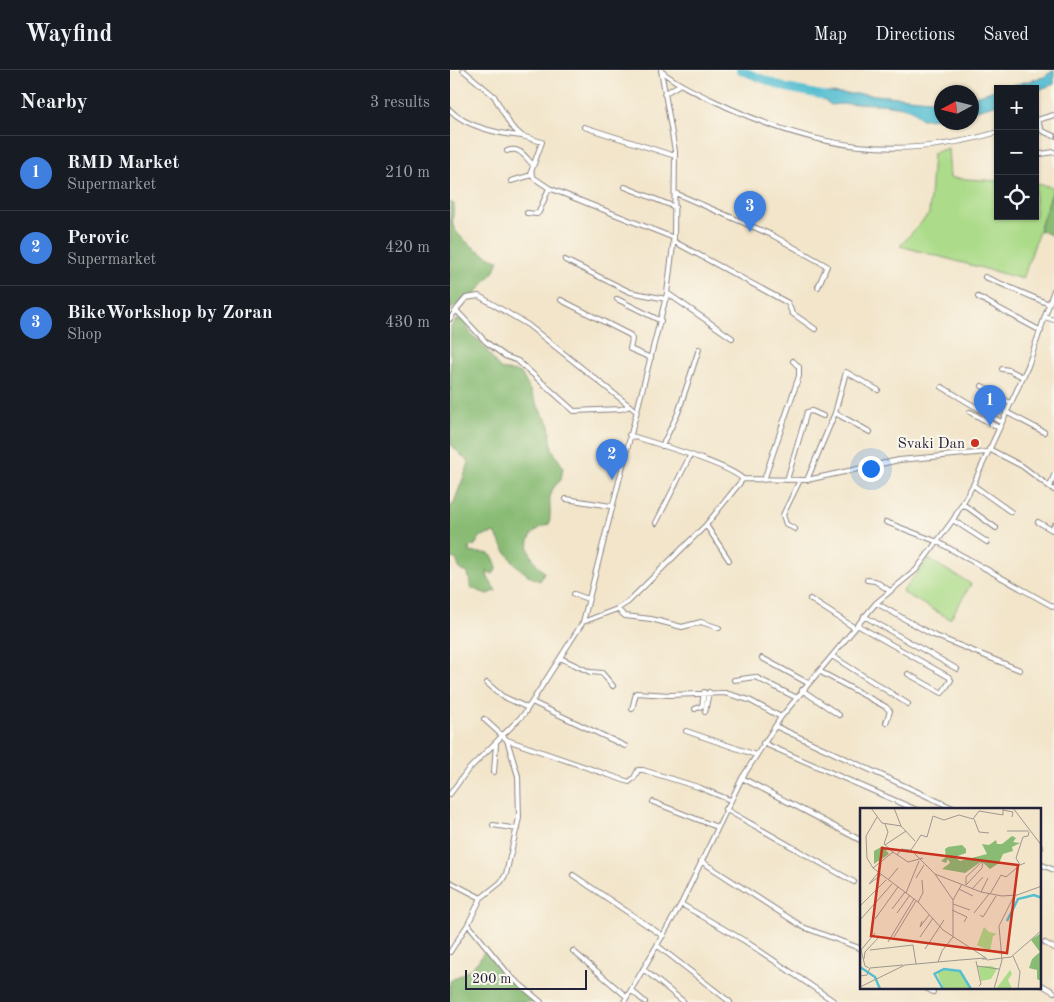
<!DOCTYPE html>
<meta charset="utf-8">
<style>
:root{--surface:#171b24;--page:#242831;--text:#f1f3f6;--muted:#9ea1a6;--line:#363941;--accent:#8c9099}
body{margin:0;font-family:"Old Standard TT",serif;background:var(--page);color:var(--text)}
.controls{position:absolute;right:15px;top:15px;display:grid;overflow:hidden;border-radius:0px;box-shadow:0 1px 4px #0004}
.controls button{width:45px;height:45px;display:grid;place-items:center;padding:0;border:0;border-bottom:1px solid var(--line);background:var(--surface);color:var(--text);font:25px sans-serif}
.compass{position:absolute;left:484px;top:15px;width:45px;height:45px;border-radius:50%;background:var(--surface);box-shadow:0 1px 4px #0004;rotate:263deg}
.scale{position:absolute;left:15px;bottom:12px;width:122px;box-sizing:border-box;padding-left:5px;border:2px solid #22223b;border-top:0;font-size:14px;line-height:18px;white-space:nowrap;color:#22223b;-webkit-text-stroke:4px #fbf7ec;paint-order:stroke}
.you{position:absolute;left:420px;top:398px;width:18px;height:18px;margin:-12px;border:4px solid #fff;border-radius:50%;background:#1a73e8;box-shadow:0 0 0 8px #1a73e833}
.badge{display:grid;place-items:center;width:32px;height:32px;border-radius:50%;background:var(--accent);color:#fff;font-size:16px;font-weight:700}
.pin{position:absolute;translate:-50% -41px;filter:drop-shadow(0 1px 2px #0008)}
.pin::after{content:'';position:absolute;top:26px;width:18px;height:15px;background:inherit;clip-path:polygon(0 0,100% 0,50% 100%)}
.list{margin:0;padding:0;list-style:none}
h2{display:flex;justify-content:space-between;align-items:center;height:65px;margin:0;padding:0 20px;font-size:21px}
h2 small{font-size:16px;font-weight:400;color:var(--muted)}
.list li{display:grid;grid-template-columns:32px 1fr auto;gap:15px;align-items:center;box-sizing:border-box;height:75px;padding:0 20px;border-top:1px solid var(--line)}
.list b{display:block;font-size:19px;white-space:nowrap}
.list p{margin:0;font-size:16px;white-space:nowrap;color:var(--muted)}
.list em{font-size:16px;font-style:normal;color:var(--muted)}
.icon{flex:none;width:28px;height:28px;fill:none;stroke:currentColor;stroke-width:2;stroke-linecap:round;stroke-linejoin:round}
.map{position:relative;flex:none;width:604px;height:932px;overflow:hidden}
header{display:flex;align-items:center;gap:30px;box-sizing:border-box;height:70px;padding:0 25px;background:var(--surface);border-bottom:1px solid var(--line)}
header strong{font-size:24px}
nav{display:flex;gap:28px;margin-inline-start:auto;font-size:18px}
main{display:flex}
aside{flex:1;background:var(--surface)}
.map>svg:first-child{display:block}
</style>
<header>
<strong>Wayfind</strong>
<nav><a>Map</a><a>Directions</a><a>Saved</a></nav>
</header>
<main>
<aside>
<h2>Nearby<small>3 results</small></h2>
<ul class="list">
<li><span class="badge" style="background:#3f7fe0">1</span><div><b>RMD Market</b><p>Supermarket</p></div><em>210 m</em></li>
<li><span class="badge" style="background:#3f7fe0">2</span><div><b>Perovic</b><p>Supermarket</p></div><em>420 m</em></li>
<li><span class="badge" style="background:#3f7fe0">3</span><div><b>BikeWorkshop by Zoran</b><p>Shop</p></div><em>430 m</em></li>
</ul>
</aside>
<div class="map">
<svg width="604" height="932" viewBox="0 0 604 932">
<rect width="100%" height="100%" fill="#fbf7ec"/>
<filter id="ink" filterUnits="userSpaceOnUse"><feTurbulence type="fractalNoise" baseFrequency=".02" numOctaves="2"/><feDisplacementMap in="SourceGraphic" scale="10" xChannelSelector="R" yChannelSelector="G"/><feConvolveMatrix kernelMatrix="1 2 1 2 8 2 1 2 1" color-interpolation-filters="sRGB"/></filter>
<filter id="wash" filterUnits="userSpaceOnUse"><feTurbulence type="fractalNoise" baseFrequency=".0096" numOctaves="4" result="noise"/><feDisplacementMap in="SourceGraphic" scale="20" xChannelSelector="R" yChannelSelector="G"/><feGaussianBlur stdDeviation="1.12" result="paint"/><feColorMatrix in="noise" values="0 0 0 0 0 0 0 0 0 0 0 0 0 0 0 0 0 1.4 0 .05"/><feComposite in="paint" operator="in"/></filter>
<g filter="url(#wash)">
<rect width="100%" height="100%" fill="#f2e5ca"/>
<path fill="#acdb89" stroke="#677e62" d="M498 78 500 108 548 111V146H585V114L604 117 573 209 450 176 479 144 483 83Z
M478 489 521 514 500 549 452 522Z"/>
<path fill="#89bb75" stroke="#566e58" d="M604 117V166L589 160Z
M0 132 4 134C4 141 1 152 4 158 9 169 37 188 49 190 44 206 34 211 25 225L15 228 0 240Z
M14 249 21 265 30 271 50 299 71 303 91 342 99 353 102 379 113 397 111 410C93 425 103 434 99 454 70 464 75 484 94 502L90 511C69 504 55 482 45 463L31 466 25 475 19 477 20 482C37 485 42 478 47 498L43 504 37 501 38 508 46 521 37 524 21 518 18 503 10 500 6 489 0 488V436L3 435 19 393 0 374 1 256 6 250Z
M35 879 58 909 87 932H0V911C14 903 29 896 35 879Z"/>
<path fill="#55bed1" stroke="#3c7086" d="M604 0V14L585 21V19H548L594 7Z
M548 19V34L522 41V27Z
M369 22 391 24H415L491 31V48L471 49C469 47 466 43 463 41 449 32 397 33 381 35L370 27Z"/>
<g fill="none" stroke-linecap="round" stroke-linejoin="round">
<path stroke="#55bed1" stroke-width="8" d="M290 0 336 18 376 26"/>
</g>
</g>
<g filter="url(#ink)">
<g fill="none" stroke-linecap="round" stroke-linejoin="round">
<g stroke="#8a8482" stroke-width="6">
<path id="street" d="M13 0 44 26 61 56 72 66 92 72 81 102 84 108 99 118 224 168
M211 1C231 17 254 26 277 37 368 79 451 91 548 62
M214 24 229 15
M0 40C16 57 50 64 72 66
M587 50 592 61 604 66
M587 50 604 45
M134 57 225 86
M57 81C70 76 75 87 83 95
M585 85 604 82
M61 111 82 105
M175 117 225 137
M225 123 322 165 377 196 368 217
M77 143 87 144 89 142 99 118
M223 171 338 233 342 243 365 259
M115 190 180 222 216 229
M535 207 599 234
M217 223 282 268
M528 227 591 261
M167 229 211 251
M111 230 180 265 182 269 180 279 201 288
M6 240 16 228 29 226 78 255 186 341
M595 247 604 250
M0 249 6 240 36 272 55 286 68 291 124 341 171 339 180 336
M552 299 559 300 573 307
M532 316 560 333
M492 317 551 352
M520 342 549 358
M556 342 594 362
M385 343 420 362
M179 365C204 373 277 394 293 409
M212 376 228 343 249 279
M539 379 572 396 604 420
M314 410 349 306V297L343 291
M337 410 357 342 362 341 373 346
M357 410 385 343 396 302 428 320
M523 415 561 442
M600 417 604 405
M116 429 161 436
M513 434 546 458
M503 450 537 472
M436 452 488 472 604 537
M588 452 602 460 604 455
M206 453 240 386
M256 455 279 490
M345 459 336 454 333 445 350 410
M417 510 425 511 440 521
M124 524 138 529
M360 529 405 558
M426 533 481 564 570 600
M167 539 175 546 201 549 232 557 251 552 269 558
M414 546 507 599
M133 552 217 223 224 168 225 81 211 0
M407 555 499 607 501 610 492 623 458 604
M382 586 458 634
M110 588 140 602 152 603 163 616
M312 588 358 613
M369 601 436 637 440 641 436 653
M284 610 305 607 345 627
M37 613 52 626 78 638
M352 620 389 645
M82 632 175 676
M182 639 186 623 220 625 275 623 299 630 331 647
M245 639 252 636 254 622
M255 642 259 622
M34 649 57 670 68 706 69 748 56 804 51 812 31 828 18 854 60 906 91 932
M325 656 507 740
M236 661 306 685
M57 670 179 712 184 708 188 700H193L248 717 280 730
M313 673 467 740
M44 702 46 674
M292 708 412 771
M0 724 17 701 74 644 133 552 167 539 178 532 256 455 293 409 357 410 449 390 537 382
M203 732 267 757
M275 739 404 812
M43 755 67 759
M590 777 591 778
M251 791 353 857 412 879
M590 794 604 800
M123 805 213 866
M0 812 31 828
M231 834 295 871 385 932
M595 873 604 878
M208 876 280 932
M123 881 177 927
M0 882 18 854
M193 899 234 932
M590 914 604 922
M476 918 483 922
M181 920 195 932
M174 932 231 834 292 708 331 647 426 533 466 500 503 450 523 415 578 296 604 220"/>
</g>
<use href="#street" stroke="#fff" stroke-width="4"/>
</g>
</g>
<circle fill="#c8321e" stroke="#fbf7ec" stroke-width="2" cx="525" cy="373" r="5"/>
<g text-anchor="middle" stroke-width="4" stroke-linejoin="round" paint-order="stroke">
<g font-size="15" fill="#22223b" stroke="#fbf7ec" text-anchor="end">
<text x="515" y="378">Svaki Dan</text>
</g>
</g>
<g transform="translate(410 738)">
<rect width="181" height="181" fill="#f2e5ca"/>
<path d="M124 119 129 124 137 126 133 128 130 143 117 137ZM118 158H132L137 161 131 171 121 173ZM84 161 100 164 110 181H84L77 165ZM150 162 152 166 148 172 152 181H136Z" fill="#acdb89"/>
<path d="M152 28 156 30 153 34 160 35 152 39 153 43 143 46 139 55 130 61 118 50 122 53 105 65 82 61 90 55 88 51 86 55 81 53 86 49 85 41 88 39 102 37 106 41V45L95 49 100 53 127 46 122 36 129 37 136 32 137 36H142ZM23 38 29 46 14 56V43ZM181 125V173L177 171V162L169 160 172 151 180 144 171 132Z" fill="#89bb75"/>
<path fill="none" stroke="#55bed1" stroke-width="2.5" d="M147 113 158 91 174 87 182 90M0 159 15 169 20 181M74 165 83 181M74 166 84 161 100 163 111 181"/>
<path fill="none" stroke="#9f9791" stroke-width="1" d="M11 0 22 15 41 18 55 33M34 0 41 18M153 0 182 38M143 2 153 4 152 9M17 9 6 28 7 50 13 60 58 94 83 122 126 150M114 11 119 24 129 25M84 12 73 8 67 29 61 27 51 42 75 66 93 92V129M84 12 99 7 113 11 119 3 143 7V0M25 16 28 24 24 36 33 44M147 23H169M25 37 46 23M37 47 41 41 51 42M165 55 160 57 156 50 163 29 168 28 169 24M13 60 33 44 48 54 63 50M18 65 9 76 21 67M75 66 121 84 142 88 157 87 182 78M56 70 64 57M28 72 38 60M106 77V69L123 53 121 51M106 77 122 60 123 53M99 81 113 88M112 81 123 69M121 84 128 70M46 85 59 53M130 86 141 67 146 69 160 57M93 92 102 76M58 94 63 85 62 72M93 96 110 102M0 98 26 72M32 101 45 84M92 102 107 109 104 114M37 105 50 87M114 105 129 86M120 107 123 109 136 88M15 111 38 79M0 112 32 76M62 113 60 119 69 107M34 129 56 93M60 129 73 110M28 134 54 91M65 141 84 112M10 142 53 137 56 156M153 148 160 164 158 181M4 151 5 144 20 128M127 152 151 149 182 122M116 153 121 176 119 178M78 154 82 143 93 129M117 158 139 161M9 160 5 158 1 142 15 125M0 168 7 167 10 160 43 157M0 179 45 157 100 152 125 150 127 151H122M134 181 142 152 139 118 154 88"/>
<path fill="#c8321e" fill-opacity="0.15" stroke="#c8321e" stroke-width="2.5" d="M22 40 158 57 147 145 11 128Z"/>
<rect width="181" height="181" fill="none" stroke="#22223b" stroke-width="2.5"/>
</g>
</svg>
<div class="controls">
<button>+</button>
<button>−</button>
<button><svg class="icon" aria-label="locate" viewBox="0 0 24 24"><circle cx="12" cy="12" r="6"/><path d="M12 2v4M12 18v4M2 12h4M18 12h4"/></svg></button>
</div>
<svg class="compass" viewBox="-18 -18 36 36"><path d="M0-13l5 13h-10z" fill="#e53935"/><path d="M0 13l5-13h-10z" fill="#9ea1a6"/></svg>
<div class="scale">200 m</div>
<div class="you"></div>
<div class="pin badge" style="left:540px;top:356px;background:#3f7fe0">1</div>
<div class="pin badge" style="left:162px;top:410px;background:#3f7fe0">2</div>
<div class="pin badge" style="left:300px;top:162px;background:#3f7fe0">3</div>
</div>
</main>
